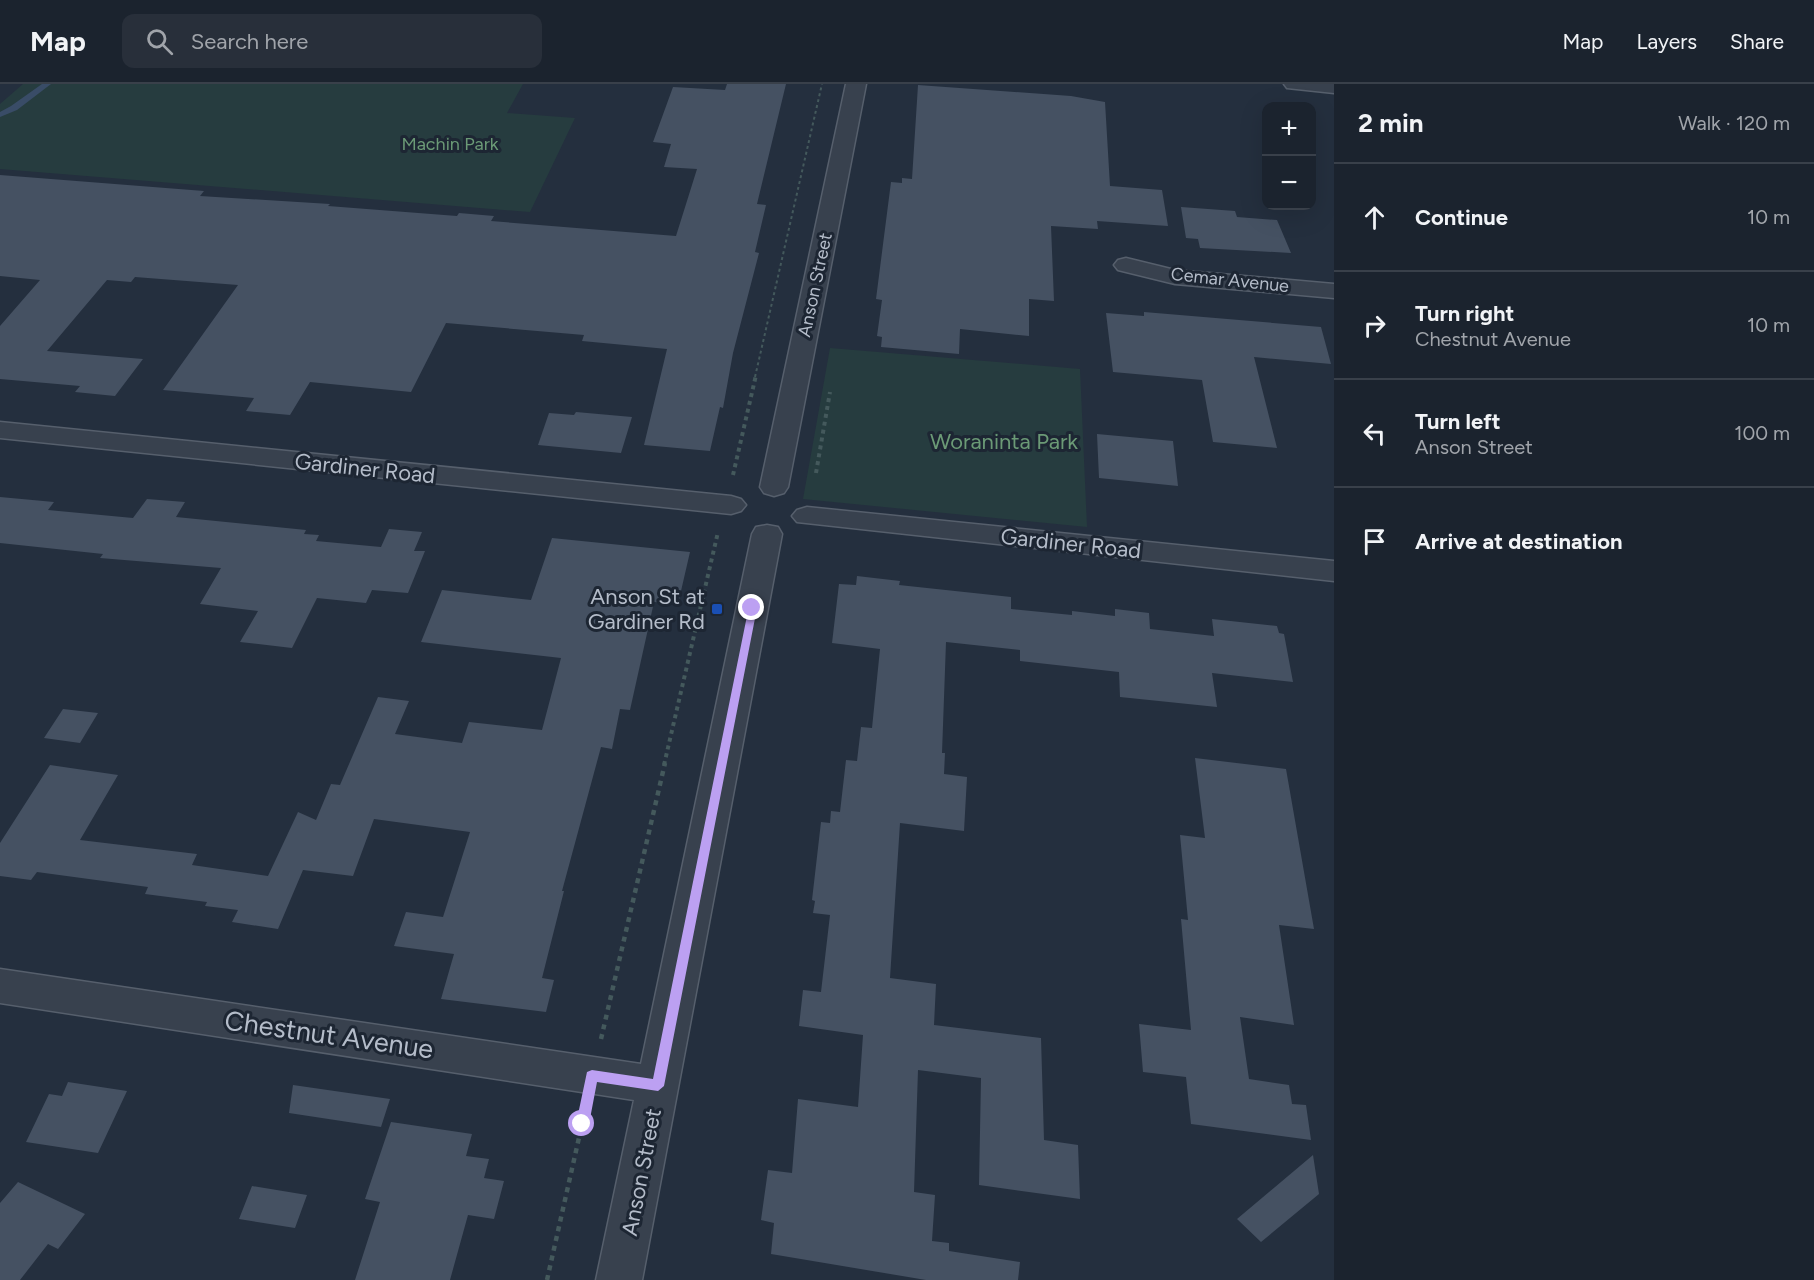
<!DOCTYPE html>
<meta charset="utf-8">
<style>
:root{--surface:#1b232e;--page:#282f3a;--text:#f1f3f6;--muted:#a0a4aa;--line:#39404a}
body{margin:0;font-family:Figtree,sans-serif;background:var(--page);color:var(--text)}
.controls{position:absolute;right:18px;top:18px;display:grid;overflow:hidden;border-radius:12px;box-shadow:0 6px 24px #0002}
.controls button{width:54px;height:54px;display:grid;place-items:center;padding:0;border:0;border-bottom:2px solid var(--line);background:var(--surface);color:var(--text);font:30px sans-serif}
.stop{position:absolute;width:18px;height:18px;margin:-14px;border:4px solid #bca0f2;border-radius:50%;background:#fff}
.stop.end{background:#bca0f2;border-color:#fff;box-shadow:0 2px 6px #0008}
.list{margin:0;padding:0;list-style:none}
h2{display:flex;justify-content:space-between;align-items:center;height:78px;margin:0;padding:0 24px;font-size:26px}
h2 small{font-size:20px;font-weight:400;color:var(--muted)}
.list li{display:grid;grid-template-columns:39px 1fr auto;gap:18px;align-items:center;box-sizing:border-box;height:108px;padding:0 24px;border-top:2px solid var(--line)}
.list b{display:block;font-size:22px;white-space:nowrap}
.list p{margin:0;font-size:20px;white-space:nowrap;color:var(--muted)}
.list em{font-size:20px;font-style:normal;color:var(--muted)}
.icon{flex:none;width:33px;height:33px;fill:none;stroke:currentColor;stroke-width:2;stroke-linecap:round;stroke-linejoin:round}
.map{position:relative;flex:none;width:1334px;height:1196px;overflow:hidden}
header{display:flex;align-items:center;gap:36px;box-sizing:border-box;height:84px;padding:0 30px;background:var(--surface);border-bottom:2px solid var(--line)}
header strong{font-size:28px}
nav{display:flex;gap:33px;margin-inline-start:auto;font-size:21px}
.search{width:420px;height:54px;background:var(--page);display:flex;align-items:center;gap:15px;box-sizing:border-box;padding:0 21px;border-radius:12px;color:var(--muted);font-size:22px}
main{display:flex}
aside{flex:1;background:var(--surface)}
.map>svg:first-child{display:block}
</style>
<header>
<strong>Map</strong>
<div class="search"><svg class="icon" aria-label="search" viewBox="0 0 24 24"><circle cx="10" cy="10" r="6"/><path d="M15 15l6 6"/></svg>Search here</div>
<nav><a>Map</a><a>Layers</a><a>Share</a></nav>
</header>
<main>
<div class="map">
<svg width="1334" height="1196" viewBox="0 0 1334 1196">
<rect width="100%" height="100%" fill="#242f3e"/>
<path fill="#263c3f" d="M23 0H523L507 29 575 34 530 128 0 85V20Z
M830 264 1080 285 1087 443 803 415Z"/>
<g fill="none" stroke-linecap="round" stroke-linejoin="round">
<path fill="#394c67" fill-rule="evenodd" d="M42 0H51L17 26 0 33V28L11 22Z"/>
</g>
<path fill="#455162" d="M727 0H786L757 120 766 121 755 168 759 169 733 269 723 324 720 323 710 367 644 361 667 265 582 257 584 251 446 239 411 308 310 298 290 331 246 327 254 314 163 306 238 201 135 193 131 198 107 196 47 267 143 275 115 312 75 308 80 302 0 295V242L40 196 0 192V91L204 107 200 112 330 120 328 122 457 132 459 129 494 132 491 137 676 152 697 85 664 83 671 60 653 58 673 3 725 6Z
M918 1 1071 12 1105 18 1110 102 1162 106 1168 142 1097 137 1098 145 1051 142 1054 217 1029 215V252L960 245 959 270 881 263 882 253 877 252 882 216 876 215 891 98 902 99V94L912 95Z
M1181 123 1235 127 1237 133 1277 136 1291 169 1200 164 1198 155 1186 154Z
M1144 228 1321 243 1331 280 1254 273 1277 364 1213 358 1202 296 1113 288 1106 229 1144 232Z
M576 328 632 333 621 369 538 361 549 329 574 331Z
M1097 350 1173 357 1178 402 1099 394Z
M0 413 54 418 48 426 133 434 147 415 185 418 176 433 306 446 304 450 319 451 316 457 381 463 389 445 422 448 414 467H425L408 509 372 506 366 519 317 514 292 564 240 558 258 527 200 520 221 484 100 474 103 470 0 459Z
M552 454 690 468 678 520 654 518 630 626 620 625 612 665 601 663 562 807H564L542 894 554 896 546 928 441 915 454 870 394 862 406 828 443 833 470 748 374 735 353 792 303 786 278 845 232 838 238 826 205 822 207 818 145 810 148 803 37 788 31 796 0 792V759L50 681 118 691 80 756 197 770 192 781 268 792 298 728 316 736 331 700 340 701 378 613 409 617 395 650 462 659 469 638 542 646 561 574 421 558 442 506 531 516Z
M857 492 900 497 899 501 1011 513V525L1072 531V527L1115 532V525L1149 529 1150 545 1214 552 1212 535 1277 542 1279 549 1284 550 1293 598 1212 589 1217 623 1120 613 1119 588 1020 577V566L946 558 942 669H945L944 690 967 693 964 747 900 739 890 894 936 900 934 941 1041 954 1044 1056 1078 1061 1080 1115 979 1101 981 994 918 986 914 1108 935 1111 932 1157 949 1159V1167L1020 1178 1018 1196H926L771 1170 774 1139 761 1136 768 1086 792 1089 798 1015 858 1023 863 951 799 942 803 906 821 908 830 831 813 829 815 817 812 816 821 738 830 739 831 727 840 728 846 676 857 677 861 643 872 644 880 565 832 559 839 500 856 501Z
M63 625 98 629 80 659 44 654Z
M1195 674 1286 685 1314 845 1279 841 1294 941 1240 933 1249 995 1289 1001 1292 1020 1306 1021 1311 1056 1191 1040 1186 993 1143 988 1139 940 1191 946 1181 835 1188 836 1180 751 1205 754Z
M68 998 127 1007 98 1069 26 1058 49 1010 62 1012Z
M293 1001 390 1015 381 1043 289 1029Z
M391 1038 472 1050 466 1072 489 1075 484 1094 504 1097 494 1135 468 1131 450 1196H355L380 1118 365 1115Z
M1313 1071 1319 1110 1261 1158 1237 1135Z
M18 1098 85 1130 58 1165 48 1160 20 1196H0V1119Z
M252 1102 307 1111 295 1144 239 1135Z"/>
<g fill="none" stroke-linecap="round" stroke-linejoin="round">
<g stroke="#565f6c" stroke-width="3">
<path id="minor" d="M846 0H866L788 403 784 409 774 412 764 409 760 403Z
M1284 0H1334V9L1287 4Z
M1126 174 1175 186 1334 200V214L1175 200 1118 186 1114 181 1118 176Z
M0 338 731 412 741 415 746 421 741 427 731 430 0 354Z
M807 423 1334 477V497L797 438 792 432 797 426Z
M767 441 778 443 782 450 642 1196H596L634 1016 0 919V885L641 980 752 450 756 443Z"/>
</g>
<path stroke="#44595c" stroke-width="2" stroke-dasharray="3 3" stroke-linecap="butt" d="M755 293 822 0"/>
<path stroke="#44595c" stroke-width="4" stroke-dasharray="4 4" stroke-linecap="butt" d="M816 389 830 308
M733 391 756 291
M664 681 718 448"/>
<path stroke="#44595c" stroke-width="4.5" stroke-dasharray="5 5" stroke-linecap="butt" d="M601 955 665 679
M547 1196 585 1027"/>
<use href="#minor" fill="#38414e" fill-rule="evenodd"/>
</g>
<path fill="#bca0f2" d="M749 522 757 524 664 1002 658 1007 597 998 589 1040 582 1045 576 1040 587 988 592 986 653 995Z"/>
<rect fill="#1a4fb4" stroke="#1d2633" stroke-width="2" x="711" y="519" width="12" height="12" rx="3"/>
<g text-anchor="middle" stroke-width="6" stroke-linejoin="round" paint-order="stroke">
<g font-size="18" fill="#6b9a76" stroke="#1d2633">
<text x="450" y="66">Machin Park</text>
</g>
<g font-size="18" fill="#b4bcc9" stroke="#1d2633">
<text transform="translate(1230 196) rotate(6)" y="6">Cemar Avenue</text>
<text transform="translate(815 201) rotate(-78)" y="6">Anson Street</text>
</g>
<g font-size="22" fill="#6b9a76" stroke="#1d2633">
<text x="1004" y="365">Woraninta Park</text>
</g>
<g font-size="22" fill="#b4bcc9" stroke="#1d2633">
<text transform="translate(365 384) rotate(6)" y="8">Gardiner Road</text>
<text transform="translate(1071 459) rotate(6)" y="8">Gardiner Road</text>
<text transform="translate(641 1088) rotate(-79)" y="8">Anson Street</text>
</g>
<g font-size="22" fill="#b4bcc9" stroke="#1d2633" text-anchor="end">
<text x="705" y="520">Anson St at<tspan x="705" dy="25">Gardiner Rd</tspan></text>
</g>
<g font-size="27" fill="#b4bcc9" stroke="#1d2633">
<text transform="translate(329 951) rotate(8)" y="9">Chestnut Avenue</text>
</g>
</g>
</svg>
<div class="controls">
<button>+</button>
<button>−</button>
</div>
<div class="stop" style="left:582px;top:1040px"></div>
<div class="stop end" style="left:752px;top:524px"></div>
</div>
<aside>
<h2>2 min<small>Walk · 120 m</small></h2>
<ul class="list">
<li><svg class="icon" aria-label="ahead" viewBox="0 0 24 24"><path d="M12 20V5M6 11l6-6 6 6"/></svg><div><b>Continue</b></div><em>10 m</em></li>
<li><svg class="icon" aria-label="right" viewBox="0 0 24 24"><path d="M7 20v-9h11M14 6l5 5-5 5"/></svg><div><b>Turn right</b><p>Chestnut Avenue</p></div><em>10 m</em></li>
<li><svg class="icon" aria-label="left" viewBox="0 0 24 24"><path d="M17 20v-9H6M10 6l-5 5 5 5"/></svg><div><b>Turn left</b><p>Anson Street</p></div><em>100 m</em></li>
<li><svg class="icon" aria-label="arrive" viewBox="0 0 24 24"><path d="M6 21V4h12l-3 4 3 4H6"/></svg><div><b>Arrive at destination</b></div></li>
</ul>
</aside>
</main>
